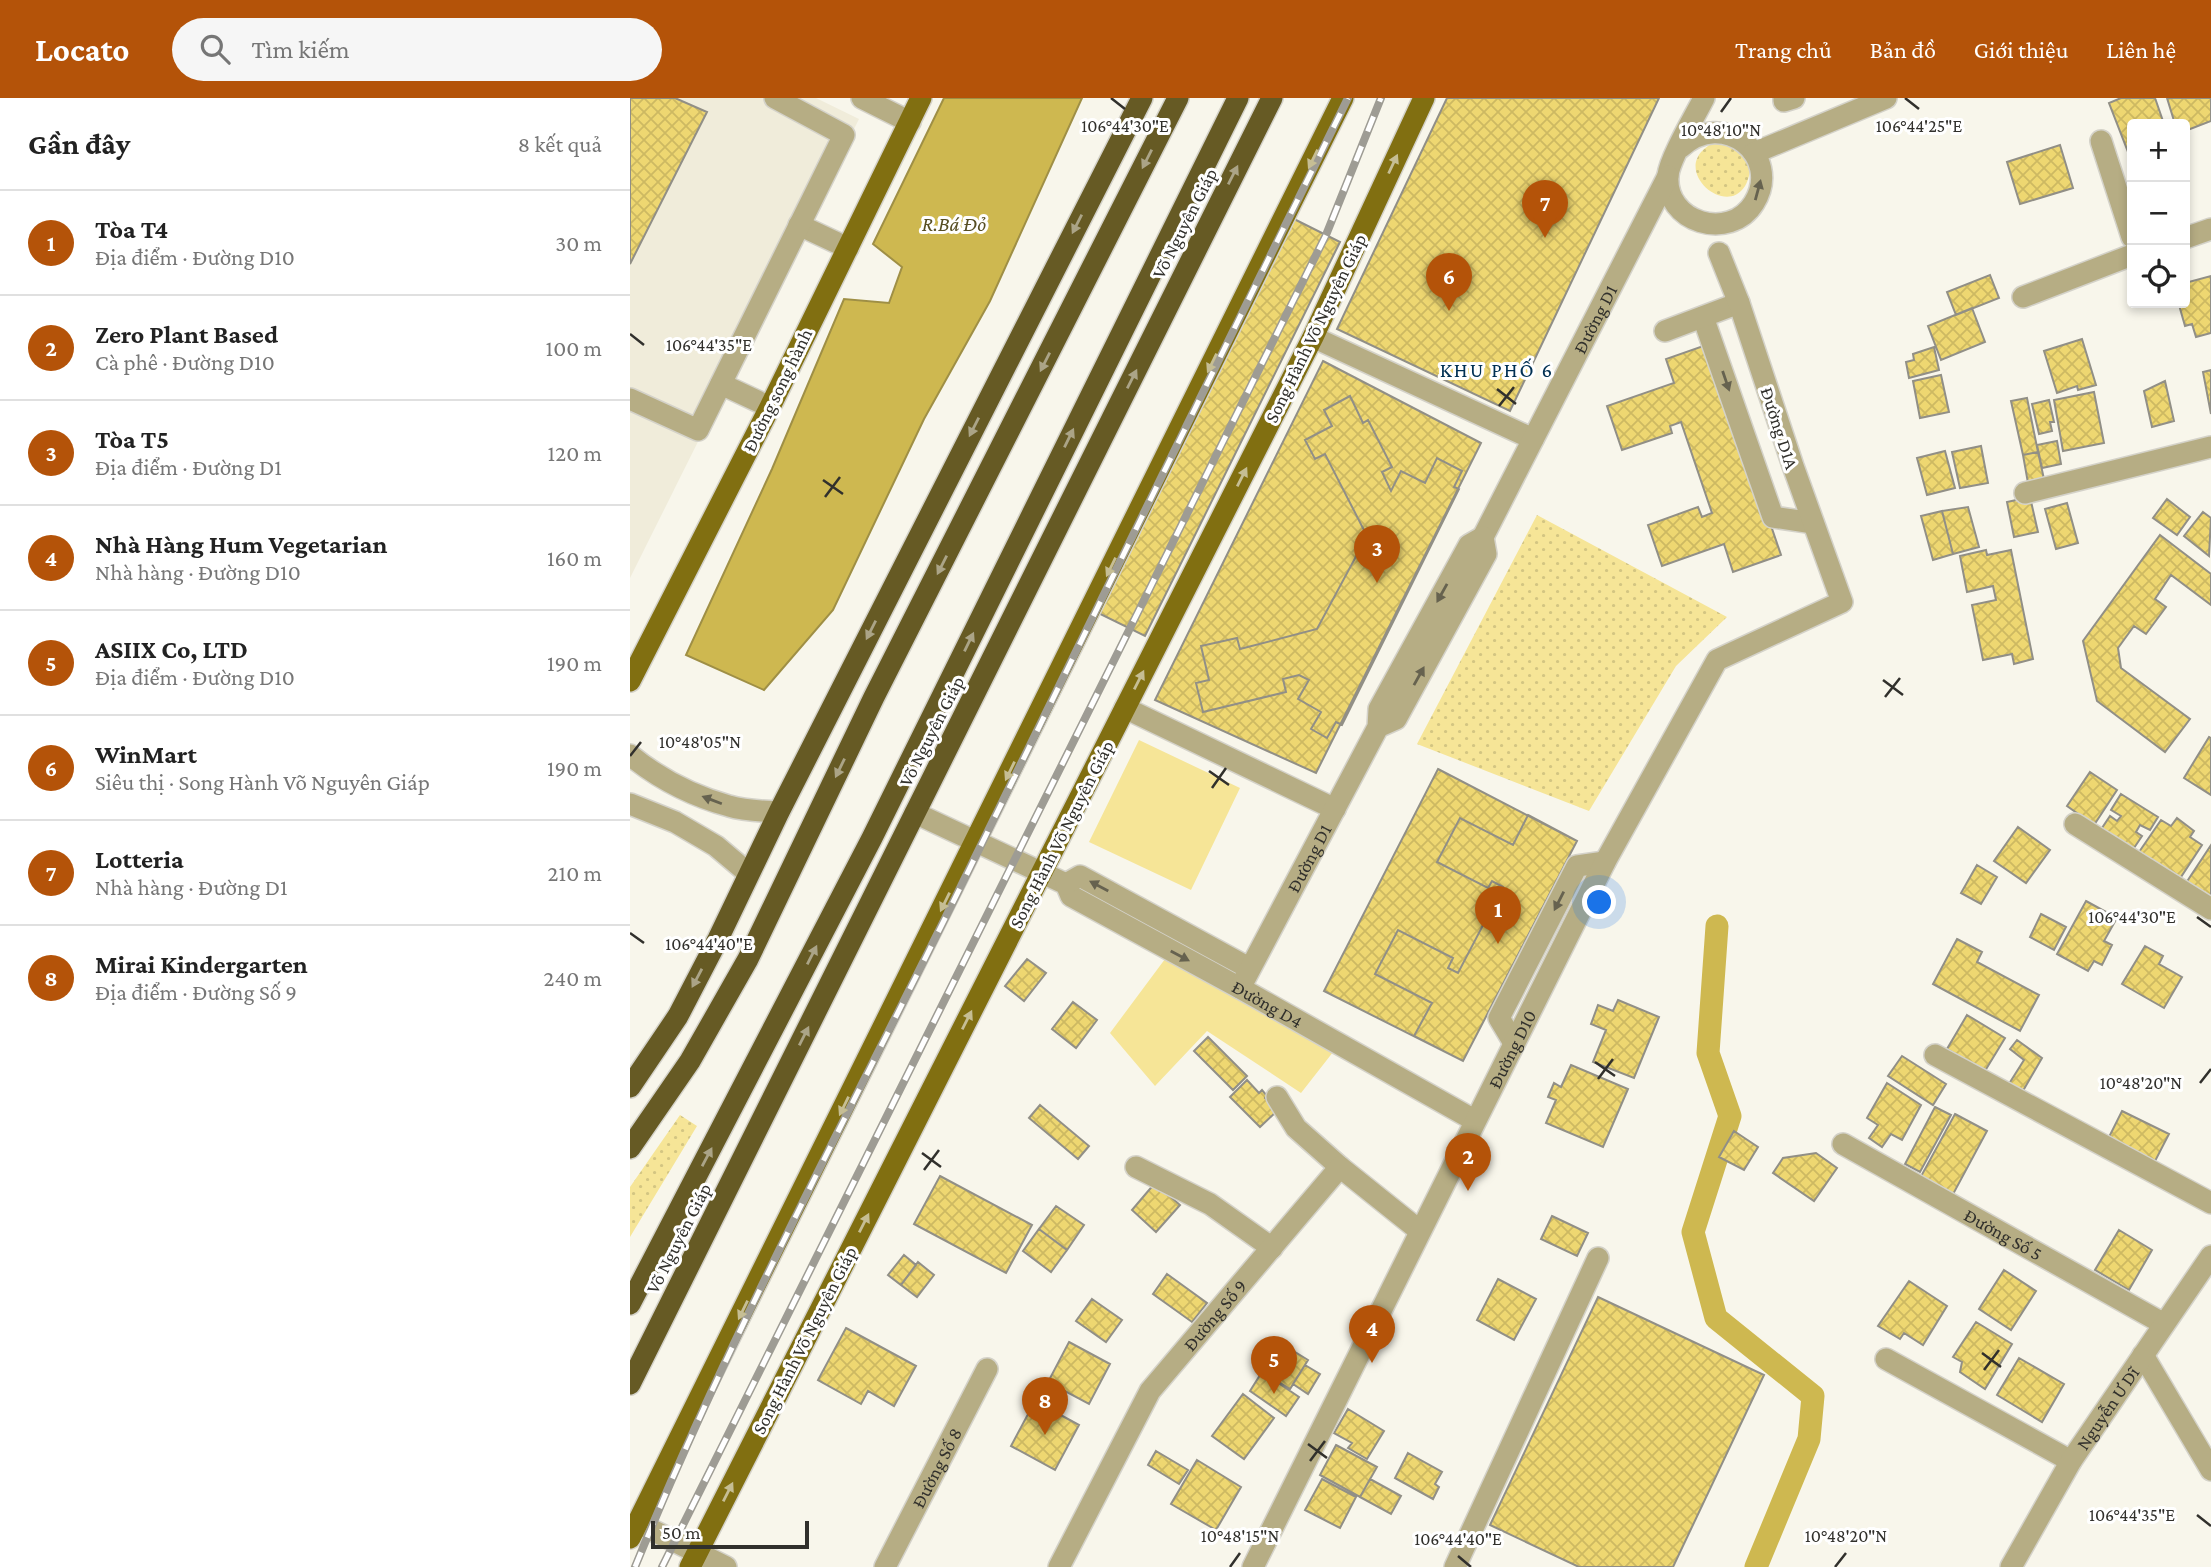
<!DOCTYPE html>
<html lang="vi">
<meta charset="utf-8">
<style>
:root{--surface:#fff;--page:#f6f6f6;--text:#222;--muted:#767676;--line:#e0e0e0;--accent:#b45309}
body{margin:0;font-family:"Crimson Pro",serif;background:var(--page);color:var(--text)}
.controls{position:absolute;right:21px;top:21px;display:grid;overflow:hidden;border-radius:7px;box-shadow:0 4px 10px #0003}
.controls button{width:63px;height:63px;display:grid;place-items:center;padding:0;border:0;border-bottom:2px solid var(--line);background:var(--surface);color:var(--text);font:35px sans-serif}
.scale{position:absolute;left:21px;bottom:18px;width:158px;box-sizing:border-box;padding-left:7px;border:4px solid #31302c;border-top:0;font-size:19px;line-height:24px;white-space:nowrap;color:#31302c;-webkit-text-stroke:5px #fff;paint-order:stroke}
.you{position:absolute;left:970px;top:805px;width:24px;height:24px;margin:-18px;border:5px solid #fff;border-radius:50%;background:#1a73e8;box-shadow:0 0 0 10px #1a73e833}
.badge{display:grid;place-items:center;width:46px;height:46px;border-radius:50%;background:var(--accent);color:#fff;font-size:23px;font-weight:700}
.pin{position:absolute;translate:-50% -58px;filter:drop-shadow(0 2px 4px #0008)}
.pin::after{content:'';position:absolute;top:37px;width:24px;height:21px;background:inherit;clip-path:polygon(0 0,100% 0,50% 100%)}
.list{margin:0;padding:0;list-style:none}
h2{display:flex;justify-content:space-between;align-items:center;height:91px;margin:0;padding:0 28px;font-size:30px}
h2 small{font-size:23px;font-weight:400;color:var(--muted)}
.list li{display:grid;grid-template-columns:46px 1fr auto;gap:21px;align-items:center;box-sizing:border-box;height:105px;padding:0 28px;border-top:2px solid var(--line)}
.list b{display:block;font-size:26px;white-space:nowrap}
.list p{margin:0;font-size:23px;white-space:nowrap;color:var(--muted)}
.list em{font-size:23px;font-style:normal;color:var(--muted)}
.icon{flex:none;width:38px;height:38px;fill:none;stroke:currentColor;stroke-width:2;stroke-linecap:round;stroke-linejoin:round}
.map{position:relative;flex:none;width:1581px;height:1469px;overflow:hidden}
header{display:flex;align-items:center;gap:42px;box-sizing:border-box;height:98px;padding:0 35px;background:var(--accent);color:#fff}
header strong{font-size:33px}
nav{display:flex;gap:38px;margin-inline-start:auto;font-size:24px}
.search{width:490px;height:63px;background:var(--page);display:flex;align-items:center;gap:18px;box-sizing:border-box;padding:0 24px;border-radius:38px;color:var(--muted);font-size:26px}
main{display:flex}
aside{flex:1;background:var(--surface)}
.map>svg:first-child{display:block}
</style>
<header>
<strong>Locato</strong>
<div class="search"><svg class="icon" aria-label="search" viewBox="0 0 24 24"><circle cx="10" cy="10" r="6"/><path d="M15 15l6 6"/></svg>Tìm kiếm</div>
<nav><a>Trang chủ</a><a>Bản đồ</a><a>Giới thiệu</a><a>Liên hệ</a></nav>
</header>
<main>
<aside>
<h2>Gần đây<small>8 kết quả</small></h2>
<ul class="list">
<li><span class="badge">1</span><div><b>Tòa T4</b><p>Địa điểm · Đường D10</p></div><em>30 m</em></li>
<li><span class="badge">2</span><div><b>Zero Plant Based</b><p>Cà phê · Đường D10</p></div><em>100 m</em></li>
<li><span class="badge">3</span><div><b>Tòa T5</b><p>Địa điểm · Đường D1</p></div><em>120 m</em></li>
<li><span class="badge">4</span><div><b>Nhà Hàng Hum Vegetarian</b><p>Nhà hàng · Đường D10</p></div><em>160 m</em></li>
<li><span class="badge">5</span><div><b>ASIIX Co, LTD</b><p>Địa điểm · Đường D10</p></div><em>190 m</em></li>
<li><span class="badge">6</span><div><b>WinMart</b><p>Siêu thị · Song Hành Võ Nguyên Giáp</p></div><em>190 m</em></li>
<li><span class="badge">7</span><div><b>Lotteria</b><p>Nhà hàng · Đường D1</p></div><em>210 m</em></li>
<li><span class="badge">8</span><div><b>Mirai Kindergarten</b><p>Địa điểm · Đường Số 9</p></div><em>240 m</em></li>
</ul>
</aside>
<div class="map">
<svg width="1581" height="1469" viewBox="0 0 1581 1469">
<defs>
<pattern id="grass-dots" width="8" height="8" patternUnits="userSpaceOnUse" patternTransform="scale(1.75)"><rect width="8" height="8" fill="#f6e597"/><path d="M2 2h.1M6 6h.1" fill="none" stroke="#d3c582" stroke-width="1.8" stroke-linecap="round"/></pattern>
<pattern id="building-cross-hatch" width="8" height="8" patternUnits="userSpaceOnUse" patternTransform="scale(1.75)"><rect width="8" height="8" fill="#eed771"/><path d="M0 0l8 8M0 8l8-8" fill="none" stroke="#cdb962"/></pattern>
</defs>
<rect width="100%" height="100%" fill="#f8f6eb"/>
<path fill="#f0ecda" d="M0 0H186L229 21 0 480Z"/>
<path fill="url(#grass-dots)" d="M1090 42 1121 61C1120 144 1021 68 1090 42Z
M907 417 1097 519 1046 568 959 713 787 646Z
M50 1017 67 1028 0 1139V1089Z"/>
<path fill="#f6e597" d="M509 642 610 690 561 792 459 744Z
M538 857 707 949 671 995 577 933 525 988 480 935Z"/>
<path fill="#ceb850" stroke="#9f8f45" stroke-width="2" d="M314 0H452L360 203 294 321 203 512 134 592 56 557 142 371 214 201 259 205 272 169 243 146Z"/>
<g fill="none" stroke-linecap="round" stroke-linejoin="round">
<path stroke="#ceb850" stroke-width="23" d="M1087 828 1078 955 1100 1018 1063 1134 1086 1220 1183 1298 1179 1341 1126 1469"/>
</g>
<path fill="url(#building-cross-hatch)" stroke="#918f86" stroke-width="2" d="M0 0H45L77 14 0 166Z
M817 0H1029L880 313 707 231Z
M1491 0H1525L1534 26H1502V58L1500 59 1479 5Z
M1537 0H1581V23L1555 33V26H1545Z
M1430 47 1443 90 1390 106 1377 64Z
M650 114 710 144 515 538 456 509Z
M1360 177 1369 200 1326 217 1317 194Z
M1581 178V235L1566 239 1562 226 1555 228 1549 207 1556 205 1555 185Z
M1342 210 1355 244 1311 262 1298 228Z
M1452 241 1466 287 1448 292 1447 288 1427 295 1414 253Z
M1079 246 1151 457 1103 474 1094 446 1032 468 1018 427 1068 409 1072 419 1082 415 1051 324 1040 328 1042 335 992 352 977 308 1044 285 1036 261Z
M1304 249 1309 272 1279 280 1276 264 1284 262 1283 256Z
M693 263 851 345 686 675 525 602Z
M1581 272V316L1573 274Z
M1311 277 1319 314 1290 320 1283 283Z
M1535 283 1544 323 1522 329 1514 293Z
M1464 294 1474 345 1433 353 1424 302Z
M720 298 733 325 738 322 762 369 752 374 761 393 771 373 795 385 807 360 832 373 824 389 829 391 712 627 706 624 697 640 681 631 691 614 668 601 679 582 669 577 653 581 656 594 573 614 566 585 579 582 571 548 607 540 610 551 687 531 737 438 695 356 685 361 675 342 702 328 694 312Z
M1397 300 1408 354 1393 357 1381 303Z
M1419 302 1424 324H1420L1422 333 1409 336 1402 306Z
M1427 343 1431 366 1412 370 1407 347Z
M1351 348 1358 385 1330 390 1322 354Z
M1315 353 1325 390 1297 397 1287 360Z
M1408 354 1414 381 1398 385 1393 357Z
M1400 399 1408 434 1384 439 1377 404Z
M1537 401 1560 419 1547 437 1523 420Z
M1437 405 1448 445 1426 451 1415 411Z
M1338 409 1349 449 1323 456 1312 413Z
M1312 413 1323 456 1303 462 1291 418Z
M1573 414 1581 420 1579 458 1554 438Z
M1530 437 1581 476V507L1541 477 1525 501 1536 509 1516 536 1504 528 1488 550 1491 570 1560 621 1535 654 1467 603 1453 543Z
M1356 452 1357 457 1381 452 1403 561 1384 566 1382 556 1353 562 1342 507 1366 502 1363 488 1337 494 1330 458Z
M1579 639 1581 640V697L1554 680Z
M808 671 947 743 833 963 694 893Z
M1460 674 1487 692 1464 727 1437 708Z
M1491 696 1528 719 1520 732 1510 727 1506 734 1512 738 1502 753 1470 733 1480 718 1487 723 1491 718 1481 712Z
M898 717 947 743 833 963 784 938 802 905 745 876 768 832 823 860 818 870 828 875 873 789 862 783 858 790 807 764 830 720 883 747Z
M1547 720 1564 733 1560 739 1572 747 1547 785 1507 757 1531 722 1541 728Z
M1388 729 1420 752 1396 785 1364 763Z
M1581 747V802L1556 785Z
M1347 767 1367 779 1351 806 1331 795Z
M1456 803 1487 820 1474 843 1482 847 1472 867 1464 863 1458 873 1427 856Z
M1411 816 1436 829 1424 852 1400 839Z
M1327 841 1352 854 1347 864 1409 897 1390 933 1303 886Z
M1515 848 1533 858 1529 866 1552 879 1534 910 1492 886Z
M397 861 416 875 394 903 375 888Z
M988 902 1029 919 1004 980 963 964 976 932 961 926 968 907 983 913Z
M443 904 467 922 446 950 422 931Z
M1337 917 1375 940 1355 973 1317 951Z
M578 939 617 978 603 992 564 953Z
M1387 942 1412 960 1390 998 1377 989 1394 962 1380 951Z
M1272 958 1316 986 1303 1007 1258 978Z
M941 967 998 991 973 1049 916 1025 926 1002 918 999 924 985 931 989Z
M617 982 629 995 632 992 637 998 635 1000 647 1013 630 1029 600 999Z
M1257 985 1291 1007 1272 1042 1261 1036 1252 1049 1239 1040 1248 1027 1237 1020Z
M410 1007 459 1048 448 1061 399 1020Z
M1305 1009 1321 1017 1290 1074 1275 1066Z
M1492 1013 1539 1036 1522 1069 1476 1045Z
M1325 1016 1357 1033 1321 1100 1289 1082Z
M1104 1033 1128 1049 1114 1072 1089 1059Z
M1186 1055 1207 1070 1184 1103 1143 1075 1153 1060Z
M310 1078 402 1127 376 1175 284 1126Z
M525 1085 550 1107 526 1134 502 1112Z
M426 1108 454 1127 437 1152 409 1131Z
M922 1118 958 1135 947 1158 911 1141Z
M409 1131 437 1152 421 1174 393 1153Z
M1489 1132 1522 1152 1499 1192 1465 1172Z
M274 1157 286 1167 271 1187 258 1177Z
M288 1164 304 1177 287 1199 271 1187Z
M1374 1172 1406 1193 1381 1232 1349 1211Z
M537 1176 577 1205 562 1224 523 1196Z
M868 1181 906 1201 884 1242 847 1222Z
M1279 1183 1317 1208 1293 1247 1274 1235 1270 1241 1248 1228Z
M968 1199 1134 1277 1043 1469H949L860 1427Z
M462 1201 492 1222 476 1244 446 1223Z
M1346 1224 1382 1246 1355 1291 1330 1274 1332 1264 1323 1259Z
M216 1230 286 1268 264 1308 238 1293 231 1306 188 1282Z
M439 1244 480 1266 459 1306 418 1284Z
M649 1244 678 1262 660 1291 631 1273Z
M1389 1260 1434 1286 1412 1324 1367 1297Z
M675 1267 690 1276 678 1296 663 1286Z
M632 1274 669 1299 656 1318 620 1293Z
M613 1296 644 1320 614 1361 582 1338Z
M405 1303 449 1327 425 1372 381 1348Z
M718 1311 754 1333 737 1361 718 1350 722 1345 704 1335Z
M706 1347 747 1369 730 1399 690 1377Z
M526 1353 558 1372 549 1386 518 1367Z
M778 1355 812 1374 805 1386 809 1389 803 1401 765 1380Z
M567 1362 611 1389 586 1432 541 1406Z
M692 1381 726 1399 710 1430 675 1412Z
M740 1381 771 1398 761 1416 730 1399Z"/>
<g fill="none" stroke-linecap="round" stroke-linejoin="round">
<g stroke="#d4d2c9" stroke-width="24">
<g id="minor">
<path d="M232 0 280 24"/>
<path d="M1154 0V3L1164 0"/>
<path d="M1471 43 1502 139"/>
<path d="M1050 50C1093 9 1153 58 1124 105 1100 144 1034 125 1038 77 1040 60 1065 18 1074 0"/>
<path d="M1124 55 1256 0"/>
<path d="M169 127 218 150"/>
<path d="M1555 140 1581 131"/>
<path d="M1393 199 1502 157"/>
<path d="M1073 219 1143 419 1183 425"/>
<path d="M1035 233 1109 205"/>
<path d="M683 239 903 341"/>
<path d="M91 286 140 309"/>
<path d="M0 301 68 332 214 37 145 0"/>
<path d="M1395 395 1581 349"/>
<path id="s1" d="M853 439 1038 78"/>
<path d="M495 610 705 711"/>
<path d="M0 657C28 680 63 698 99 708 115 713 132 713 149 714"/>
<path d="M0 706 45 724 86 748 118 775"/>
<path id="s2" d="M285 715 436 786 441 798 610 890 844 1022"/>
<path d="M1445 726 1581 811"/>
<path d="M436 786 450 778 619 870"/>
<path id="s3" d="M610 890 748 629 749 611 839 447 853 439 856 456 766 621 748 629"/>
<path d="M884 945 869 920 947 768 975 764"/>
<path d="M1305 957 1581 1105"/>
<path d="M647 999 666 1030 710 1069"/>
<path id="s4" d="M1213 1046 1534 1226"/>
<path d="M506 1069 580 1106 642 1150"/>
<path d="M1513 1257 1581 1372"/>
<path d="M1256 1261 1441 1363"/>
<path d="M8 1425 96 1469"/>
<path id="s5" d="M255 1469 357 1271"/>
<path id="s6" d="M429 1469 520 1293 710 1069 790 1133"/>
<path id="s7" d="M623 1469 975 764 1087 562 1212 504 1163 368 1109 205 1089 155"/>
<path d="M825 1469 968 1160"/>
<path id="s8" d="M1381 1469 1441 1363 1581 1158"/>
</g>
</g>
<g stroke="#d4d2c9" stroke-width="24">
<path id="major" d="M0 583 140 309 291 0
M0 1440 713 0
M60 1469 683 239 794 0"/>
</g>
<g stroke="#d4d2c9" stroke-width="24">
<path id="highway" d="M0 989 48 918 88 841 149 714 512 0
M0 1050 60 963 118 861 244 599 548 0
M0 1206 242 740 608 0
M0 1286 642 0"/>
</g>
<use href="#minor" stroke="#b6ad84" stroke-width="21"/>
<use href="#major" stroke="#816f11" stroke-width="21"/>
<use href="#highway" stroke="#665a24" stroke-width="21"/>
<g stroke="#9e9c94" stroke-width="8">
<path id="rail" d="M5 1469C100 1236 220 1014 331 788 460 526 588 262 718 0
M32 1469 696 137 751 0"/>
</g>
<use href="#rail" stroke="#fff" stroke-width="5" stroke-dasharray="16" stroke-linecap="butt"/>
</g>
<defs><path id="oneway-solid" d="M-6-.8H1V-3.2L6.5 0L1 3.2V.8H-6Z" transform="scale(1.75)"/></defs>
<g fill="#aba487">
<use href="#oneway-solid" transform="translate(517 61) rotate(117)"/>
<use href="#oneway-solid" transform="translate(603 77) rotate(-63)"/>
<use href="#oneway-solid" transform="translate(447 126) rotate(117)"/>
<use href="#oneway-solid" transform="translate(415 264) rotate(117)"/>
<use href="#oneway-solid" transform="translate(502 281) rotate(-63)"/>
<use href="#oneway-solid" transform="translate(344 329) rotate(117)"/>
<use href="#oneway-solid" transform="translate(439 340) rotate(-64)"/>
<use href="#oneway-solid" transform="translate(312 467) rotate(117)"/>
<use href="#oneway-solid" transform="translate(241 532) rotate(117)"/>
<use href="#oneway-solid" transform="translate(339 544) rotate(-64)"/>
<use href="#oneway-solid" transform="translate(210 670) rotate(116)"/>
<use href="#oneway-solid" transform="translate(182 857) rotate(-63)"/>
<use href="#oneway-solid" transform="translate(67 880) rotate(118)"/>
<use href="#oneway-solid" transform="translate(174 938) rotate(-63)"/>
<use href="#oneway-solid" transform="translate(77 1059) rotate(-62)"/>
</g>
<g fill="#c6be94">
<use href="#oneway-solid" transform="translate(683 61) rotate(116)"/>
<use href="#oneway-solid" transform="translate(763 66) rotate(-65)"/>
<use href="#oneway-solid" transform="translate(582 265) rotate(116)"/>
<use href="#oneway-solid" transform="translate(612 379) rotate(-63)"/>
<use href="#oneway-solid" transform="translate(481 469) rotate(116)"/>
<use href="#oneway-solid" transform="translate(509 582) rotate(-63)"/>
<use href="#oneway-solid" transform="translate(380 673) rotate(116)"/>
<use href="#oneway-solid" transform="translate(315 804) rotate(116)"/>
<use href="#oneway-solid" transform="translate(337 922) rotate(-63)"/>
<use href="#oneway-solid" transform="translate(214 1008) rotate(116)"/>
<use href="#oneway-solid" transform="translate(234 1125) rotate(-63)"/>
<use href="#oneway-solid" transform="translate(113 1212) rotate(116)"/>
<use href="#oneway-solid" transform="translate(98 1394) rotate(-63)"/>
</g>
<g fill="#66624f">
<use href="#oneway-solid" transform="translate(1128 92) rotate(-75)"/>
<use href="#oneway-solid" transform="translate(1096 283) rotate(71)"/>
<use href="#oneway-solid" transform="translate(812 495) rotate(119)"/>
<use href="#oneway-solid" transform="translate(789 578) rotate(-61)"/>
<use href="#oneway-solid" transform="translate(82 702) rotate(-159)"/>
<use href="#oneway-solid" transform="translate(469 788) rotate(-152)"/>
<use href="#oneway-solid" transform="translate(929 803) rotate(117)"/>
<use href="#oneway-solid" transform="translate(550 858) rotate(28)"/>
</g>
<path fill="none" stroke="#31302c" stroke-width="2.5" d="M481 0 495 11M1275 0 1289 11M1091 14 1101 0M0 236 14 247M867 291 886 306M869 308 884 289M193 382 213 396M195 399 210 379M1253 582 1273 597M1255 599 1270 580M0 658 11 644M579 673 599 687M582 690 596 670M1567 819 1581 829M0 835 14 845M965 964 985 978M968 981 983 961M1570 985 1581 971M292 1055 311 1069M294 1072 309 1052M1352 1255 1371 1269M1354 1272 1369 1252M678 1346 697 1360M680 1363 695 1343M1567 1417 1581 1428M828 1458 841 1469M600 1469 610 1455M1205 1469 1216 1455"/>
<g text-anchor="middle" stroke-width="6" stroke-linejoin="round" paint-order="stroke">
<g font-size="19" fill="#31302c" stroke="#fff">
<text transform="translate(554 125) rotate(-63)" y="7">Võ Nguyên Giáp</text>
<text dy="7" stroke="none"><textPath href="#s1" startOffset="245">Đường D1</textPath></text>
<text transform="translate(685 230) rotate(-64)" y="7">Song Hành Võ Nguyên Giáp</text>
<text transform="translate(147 292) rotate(-64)" y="7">Đường song hành</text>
<text transform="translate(1150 330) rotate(72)" y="7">Đường D1A</text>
<text transform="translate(301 633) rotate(-63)" y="7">Võ Nguyên Giáp</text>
<text transform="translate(431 736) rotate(-63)" y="7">Song Hành Võ Nguyên Giáp</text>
<text dy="7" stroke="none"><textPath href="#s3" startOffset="147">Đường D1</textPath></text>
<text dy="7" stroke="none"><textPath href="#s2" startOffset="404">Đường D4</textPath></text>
<text dy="7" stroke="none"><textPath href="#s7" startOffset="579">Đường D10</textPath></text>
<text dy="7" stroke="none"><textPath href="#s4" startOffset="184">Đường Số 5</textPath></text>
<text transform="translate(48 1140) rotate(-63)" y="7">Võ Nguyên Giáp</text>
<text dy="7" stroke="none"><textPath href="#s6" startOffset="298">Đường Số 9</textPath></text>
<text transform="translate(174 1242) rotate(-63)" y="7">Song Hành Võ Nguyên Giáp</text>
<text dy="7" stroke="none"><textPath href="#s8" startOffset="186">Nguyễn Ư Dĩ</textPath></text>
<text dy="7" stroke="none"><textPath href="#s5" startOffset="112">Đường Số 8</textPath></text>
</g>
<g font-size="21" font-style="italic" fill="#574e23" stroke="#fff">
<text x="324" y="133">R.Bá Đỏ</text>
</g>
<g font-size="21" letter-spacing="2" fill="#003053" stroke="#fff">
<text x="867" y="279">KHU PHỐ 6</text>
</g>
</g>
<g font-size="18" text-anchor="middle" fill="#31302c" stroke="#fff" stroke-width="6" stroke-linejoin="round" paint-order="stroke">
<text x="495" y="34">106°44'30"E</text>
<text x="1289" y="34">106°44'25"E</text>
<text x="1091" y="38">10°48'10"N</text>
<text x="79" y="253">106°44'35"E</text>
<text x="70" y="650">10°48'05"N</text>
<text x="1502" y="825">106°44'30"E</text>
<text x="79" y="852">106°44'40"E</text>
<text x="1511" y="991">10°48'20"N</text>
<text x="1502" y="1423">106°44'35"E</text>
<text x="610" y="1444">10°48'15"N</text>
<text x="1216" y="1444">10°48'20"N</text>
<text x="828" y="1447">106°44'40"E</text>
</g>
</svg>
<div class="controls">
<button>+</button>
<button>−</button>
<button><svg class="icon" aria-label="locate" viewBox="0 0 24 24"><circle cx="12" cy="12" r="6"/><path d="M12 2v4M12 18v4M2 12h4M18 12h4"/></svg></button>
</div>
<div class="scale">50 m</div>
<div class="you"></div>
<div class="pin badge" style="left:868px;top:846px">1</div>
<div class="pin badge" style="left:838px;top:1093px">2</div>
<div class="pin badge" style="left:747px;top:485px">3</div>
<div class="pin badge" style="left:742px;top:1265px">4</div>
<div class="pin badge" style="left:644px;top:1296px">5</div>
<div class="pin badge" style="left:819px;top:213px">6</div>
<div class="pin badge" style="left:915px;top:140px">7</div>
<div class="pin badge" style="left:415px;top:1337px">8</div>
</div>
</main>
